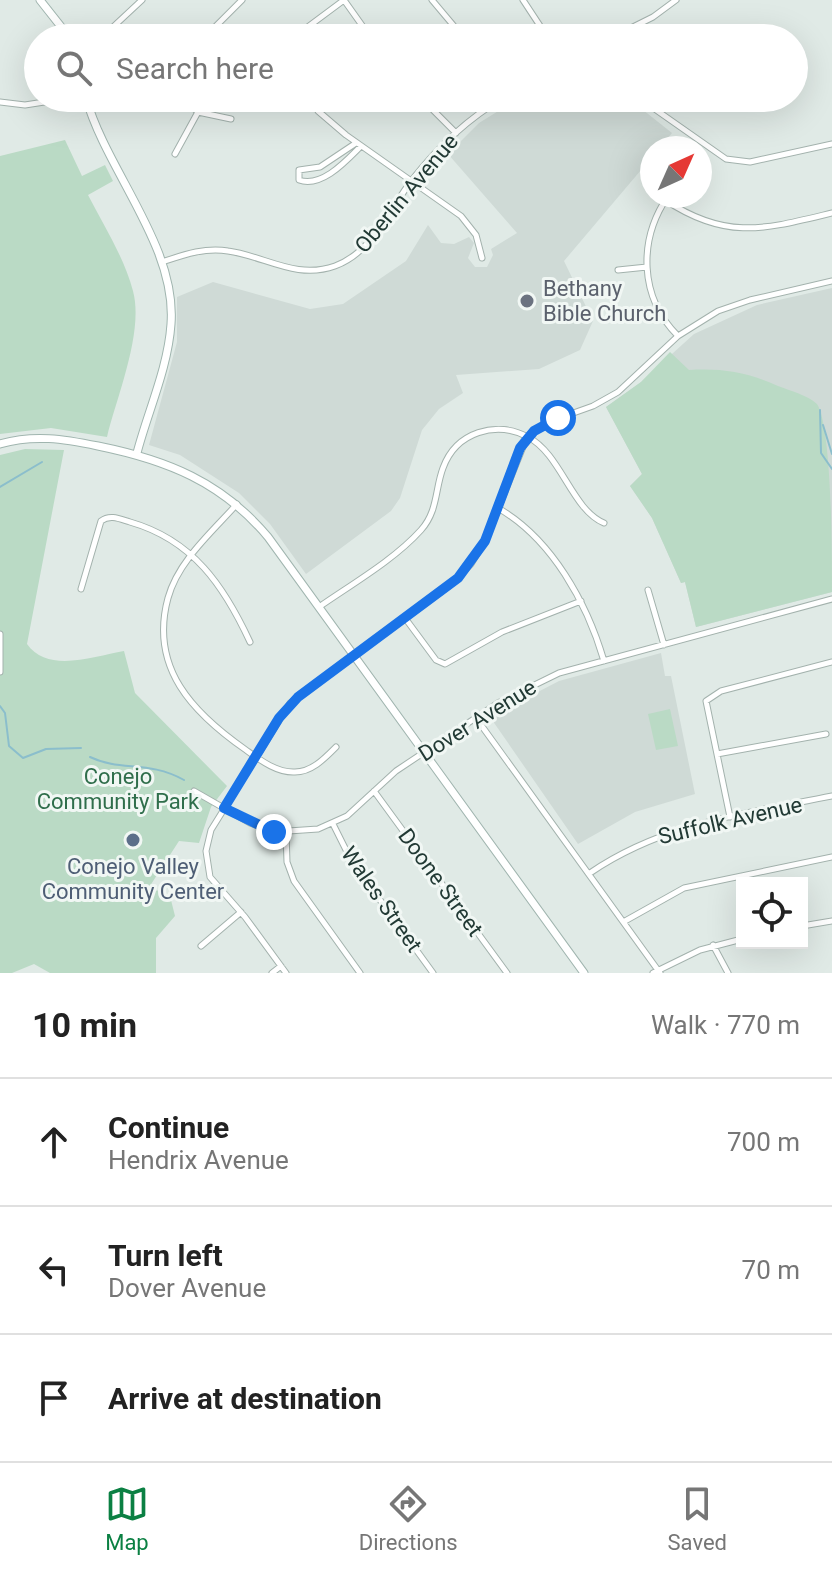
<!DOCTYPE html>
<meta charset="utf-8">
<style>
:root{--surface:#fff;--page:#f2f2f2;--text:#222;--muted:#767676;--line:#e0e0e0;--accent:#0b8043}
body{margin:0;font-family:Roboto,sans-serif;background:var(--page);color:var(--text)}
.controls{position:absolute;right:24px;bottom:24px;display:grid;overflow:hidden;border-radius:0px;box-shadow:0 8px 32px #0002}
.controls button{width:72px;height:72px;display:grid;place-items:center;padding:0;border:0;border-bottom:2px solid var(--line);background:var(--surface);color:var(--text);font:40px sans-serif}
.compass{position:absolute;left:640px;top:136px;width:72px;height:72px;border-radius:50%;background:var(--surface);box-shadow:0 8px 32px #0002;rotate:45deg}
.stop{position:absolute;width:24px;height:24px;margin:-18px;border:6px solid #1a73e8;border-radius:50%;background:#fff}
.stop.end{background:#1a73e8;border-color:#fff;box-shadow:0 2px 8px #0008}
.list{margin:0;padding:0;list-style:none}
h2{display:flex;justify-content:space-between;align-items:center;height:104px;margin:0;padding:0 32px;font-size:34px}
h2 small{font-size:26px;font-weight:400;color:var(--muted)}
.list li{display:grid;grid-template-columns:52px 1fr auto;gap:24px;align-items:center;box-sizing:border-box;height:128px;padding:0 32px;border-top:2px solid var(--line)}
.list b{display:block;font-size:30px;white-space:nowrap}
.list p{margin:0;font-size:26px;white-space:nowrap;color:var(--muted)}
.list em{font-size:26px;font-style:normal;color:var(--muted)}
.icon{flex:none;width:44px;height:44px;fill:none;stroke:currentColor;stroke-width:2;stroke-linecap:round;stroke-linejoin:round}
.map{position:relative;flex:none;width:832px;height:973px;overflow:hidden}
.search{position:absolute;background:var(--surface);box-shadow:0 8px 32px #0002;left:24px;right:24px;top:24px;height:88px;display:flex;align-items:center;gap:20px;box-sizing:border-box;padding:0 28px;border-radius:44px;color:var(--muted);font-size:30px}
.sheet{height:488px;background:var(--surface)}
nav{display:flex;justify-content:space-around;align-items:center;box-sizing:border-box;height:112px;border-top:2px solid var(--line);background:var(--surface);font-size:22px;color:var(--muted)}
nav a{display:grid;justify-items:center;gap:4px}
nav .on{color:var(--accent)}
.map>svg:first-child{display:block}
</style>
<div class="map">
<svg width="832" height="973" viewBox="0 0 832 973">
<rect width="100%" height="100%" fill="#e0eae6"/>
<path fill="#cfdad6" d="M519 98H628L672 133 660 148H652V157L564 261 593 321 580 350 539 369 456 375 463 393 439 409 422 430 400 498 391 511 306 574 270 524 239 493 180 455 149 445 177 342V297L213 282 310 309 343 304 406 261 428 225 441 243 454 244 469 237 474 243 468 258 475 267H487L493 255 491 249 517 233 448 154 479 123Z
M832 288V592L696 627 685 582 681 583 652 518 630 486 642 474 606 407 641 382 694 334 757 305Z
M661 653 665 676H671L695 794 635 812 578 844 490 717 559 681Z"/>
<path fill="#badac5" d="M65 140 82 176 105 165 113 181 88 195C104 226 124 257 133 291 144 332 117 396 107 437L51 428 0 434V156Z
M670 352 689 370C722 368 747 372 778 386 791 391 807 395 817 404 832 427 832 555 832 592L696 627 685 582 681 583 652 518 630 486 642 474 606 407 641 382Z
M25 449 64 450 27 644C48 674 94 656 124 651L135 693 227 786 211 807 199 843 179 841 146 892 161 890 171 900 175 916 156 938V973H50L34 964 12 973H0V455Z
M670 709 678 746 656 750 648 714Z"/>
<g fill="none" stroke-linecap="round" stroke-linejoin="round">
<path stroke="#8bbecc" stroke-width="2" d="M820 410 821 453 832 469
M823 425 832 454
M0 487 42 462
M0 706 5 713 9 746 23 758 46 749 81 748
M90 757C121 772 148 760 184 780"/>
<g stroke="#a3b2ad" stroke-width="7">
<path id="street" d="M344 0 371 38
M432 0 464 38
M523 0 548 38
M305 29 344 0
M95 38 113 27 142 0
M204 38 242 0
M611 38 653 17 676 0
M182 98 198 112 231 119
M421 98 456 133
M639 98 726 159 750 162 832 144
M0 102 25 105 70 98
M318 111 346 135 461 216 476 235 482 258
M356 143 320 167 299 170V180C322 188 346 161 361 146
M175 154 198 112
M668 196C638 240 639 297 678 336
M665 200C727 241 765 229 832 213
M162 262C183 255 205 247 228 251 265 256 296 280 335 266 373 252 389 210 412 180 437 148 469 118 503 98
M618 270 647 267
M237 504C212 532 178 561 168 598 149 668 193 713 246 750 260 760 277 773 295 772 312 772 325 758 336 747
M498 508C552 539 587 603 604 661
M81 589 101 521C110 514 120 519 130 522 193 540 224 586 250 642
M648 590 664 645
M319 607C352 584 394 560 421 530 438 511 435 489 443 468 456 432 496 420 528 437 561 454 572 510 604 523
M405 618 436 660 445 664 502 632 581 601
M0 634V672
M476 718 660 973
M717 754 826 734
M194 791 250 823 274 832 318 829 347 816 396 771 498 703 559 673 832 599
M374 791 507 973
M730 817 706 701 721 691 832 662
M333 824 351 860 433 973
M286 833 287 862 294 881 360 973
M590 873C663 823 747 813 832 796
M625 921 684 888 832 857
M802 926 832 921
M713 945 728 973
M201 946 241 912
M272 973 281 966
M286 973 245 917 210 877 206 851 211 830 290 703 449 586 471 564 485 541 527 437 551 421 593 406 618 392 678 336 718 311 750 300 832 281
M653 973 700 950 742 939"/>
</g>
<g stroke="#a0b5af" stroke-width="9">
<path id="secondary" d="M40 0 70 38
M86 98C107 172 177 246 171 324 168 368 148 411 137 453
M0 444C34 434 64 439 98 446 167 460 222 482 268 537L584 973"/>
</g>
<use href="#street" stroke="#fff" stroke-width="5"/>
<use href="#secondary" stroke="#fff" stroke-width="7"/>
</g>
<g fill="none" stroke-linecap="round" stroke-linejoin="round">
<path stroke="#1a73e8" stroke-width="10" d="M274 832 224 808 279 718 298 697 458 578 485 541 520 448 534 431 558 418"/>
</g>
<circle fill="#6b7280" stroke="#f1f7f4" stroke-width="3" cx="527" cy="301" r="8"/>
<circle fill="#5c6f8a" stroke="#f1f7f4" stroke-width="3" cx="133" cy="840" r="8"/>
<g text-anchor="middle" stroke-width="6" stroke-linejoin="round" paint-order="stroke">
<g font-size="22" fill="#223a35" stroke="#f1f7f4">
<text transform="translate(406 193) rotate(-50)" y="8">Oberlin Avenue</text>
<text transform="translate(477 720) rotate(-32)" y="8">Dover Avenue</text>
<text transform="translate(730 820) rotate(-13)" y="8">Suffolk Avenue</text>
<text transform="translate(441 882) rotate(54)" y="8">Doone Street</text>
<text transform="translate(382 899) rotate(55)" y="8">Wales Street</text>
</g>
<g font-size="22" fill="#5b616d" stroke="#f1f7f4" text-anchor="start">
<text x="543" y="296">Bethany<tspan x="543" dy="25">Bible Church</tspan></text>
</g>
<g font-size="22" fill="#2f6e4b" stroke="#f1f7f4">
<text x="118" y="784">Conejo<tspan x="118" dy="25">Community Park</tspan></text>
</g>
<g font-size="22" fill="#4e5e75" stroke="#f1f7f4">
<text x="133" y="874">Conejo Valley<tspan x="133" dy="25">Community Center</tspan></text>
</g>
</g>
</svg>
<div class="controls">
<button><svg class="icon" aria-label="locate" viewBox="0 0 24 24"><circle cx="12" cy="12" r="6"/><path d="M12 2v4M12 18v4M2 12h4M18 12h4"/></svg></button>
</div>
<svg class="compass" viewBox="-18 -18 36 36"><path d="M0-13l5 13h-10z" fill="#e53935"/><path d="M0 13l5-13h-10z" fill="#767676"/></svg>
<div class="stop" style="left:558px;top:418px"></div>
<div class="stop end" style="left:274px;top:832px"></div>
<div class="search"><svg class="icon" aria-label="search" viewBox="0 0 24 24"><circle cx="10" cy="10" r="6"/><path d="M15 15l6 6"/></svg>Search here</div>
</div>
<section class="sheet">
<h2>10 min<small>Walk · 770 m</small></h2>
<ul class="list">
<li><svg class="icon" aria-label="ahead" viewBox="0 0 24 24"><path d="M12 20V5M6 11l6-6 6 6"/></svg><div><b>Continue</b><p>Hendrix Avenue</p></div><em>700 m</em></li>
<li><svg class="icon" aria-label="left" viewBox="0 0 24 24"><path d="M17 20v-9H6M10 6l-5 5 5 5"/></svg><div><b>Turn left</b><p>Dover Avenue</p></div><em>70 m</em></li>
<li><svg class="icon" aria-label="arrive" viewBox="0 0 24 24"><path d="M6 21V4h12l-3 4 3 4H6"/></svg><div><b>Arrive at destination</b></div></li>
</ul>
</section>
<nav>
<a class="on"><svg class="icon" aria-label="map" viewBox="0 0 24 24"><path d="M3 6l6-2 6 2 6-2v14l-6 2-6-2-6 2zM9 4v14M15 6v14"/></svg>Map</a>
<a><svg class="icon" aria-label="directions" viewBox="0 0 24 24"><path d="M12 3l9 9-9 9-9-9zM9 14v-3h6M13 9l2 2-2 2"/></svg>Directions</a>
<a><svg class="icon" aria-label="saved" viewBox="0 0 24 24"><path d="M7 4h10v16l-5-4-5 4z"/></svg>Saved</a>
</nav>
